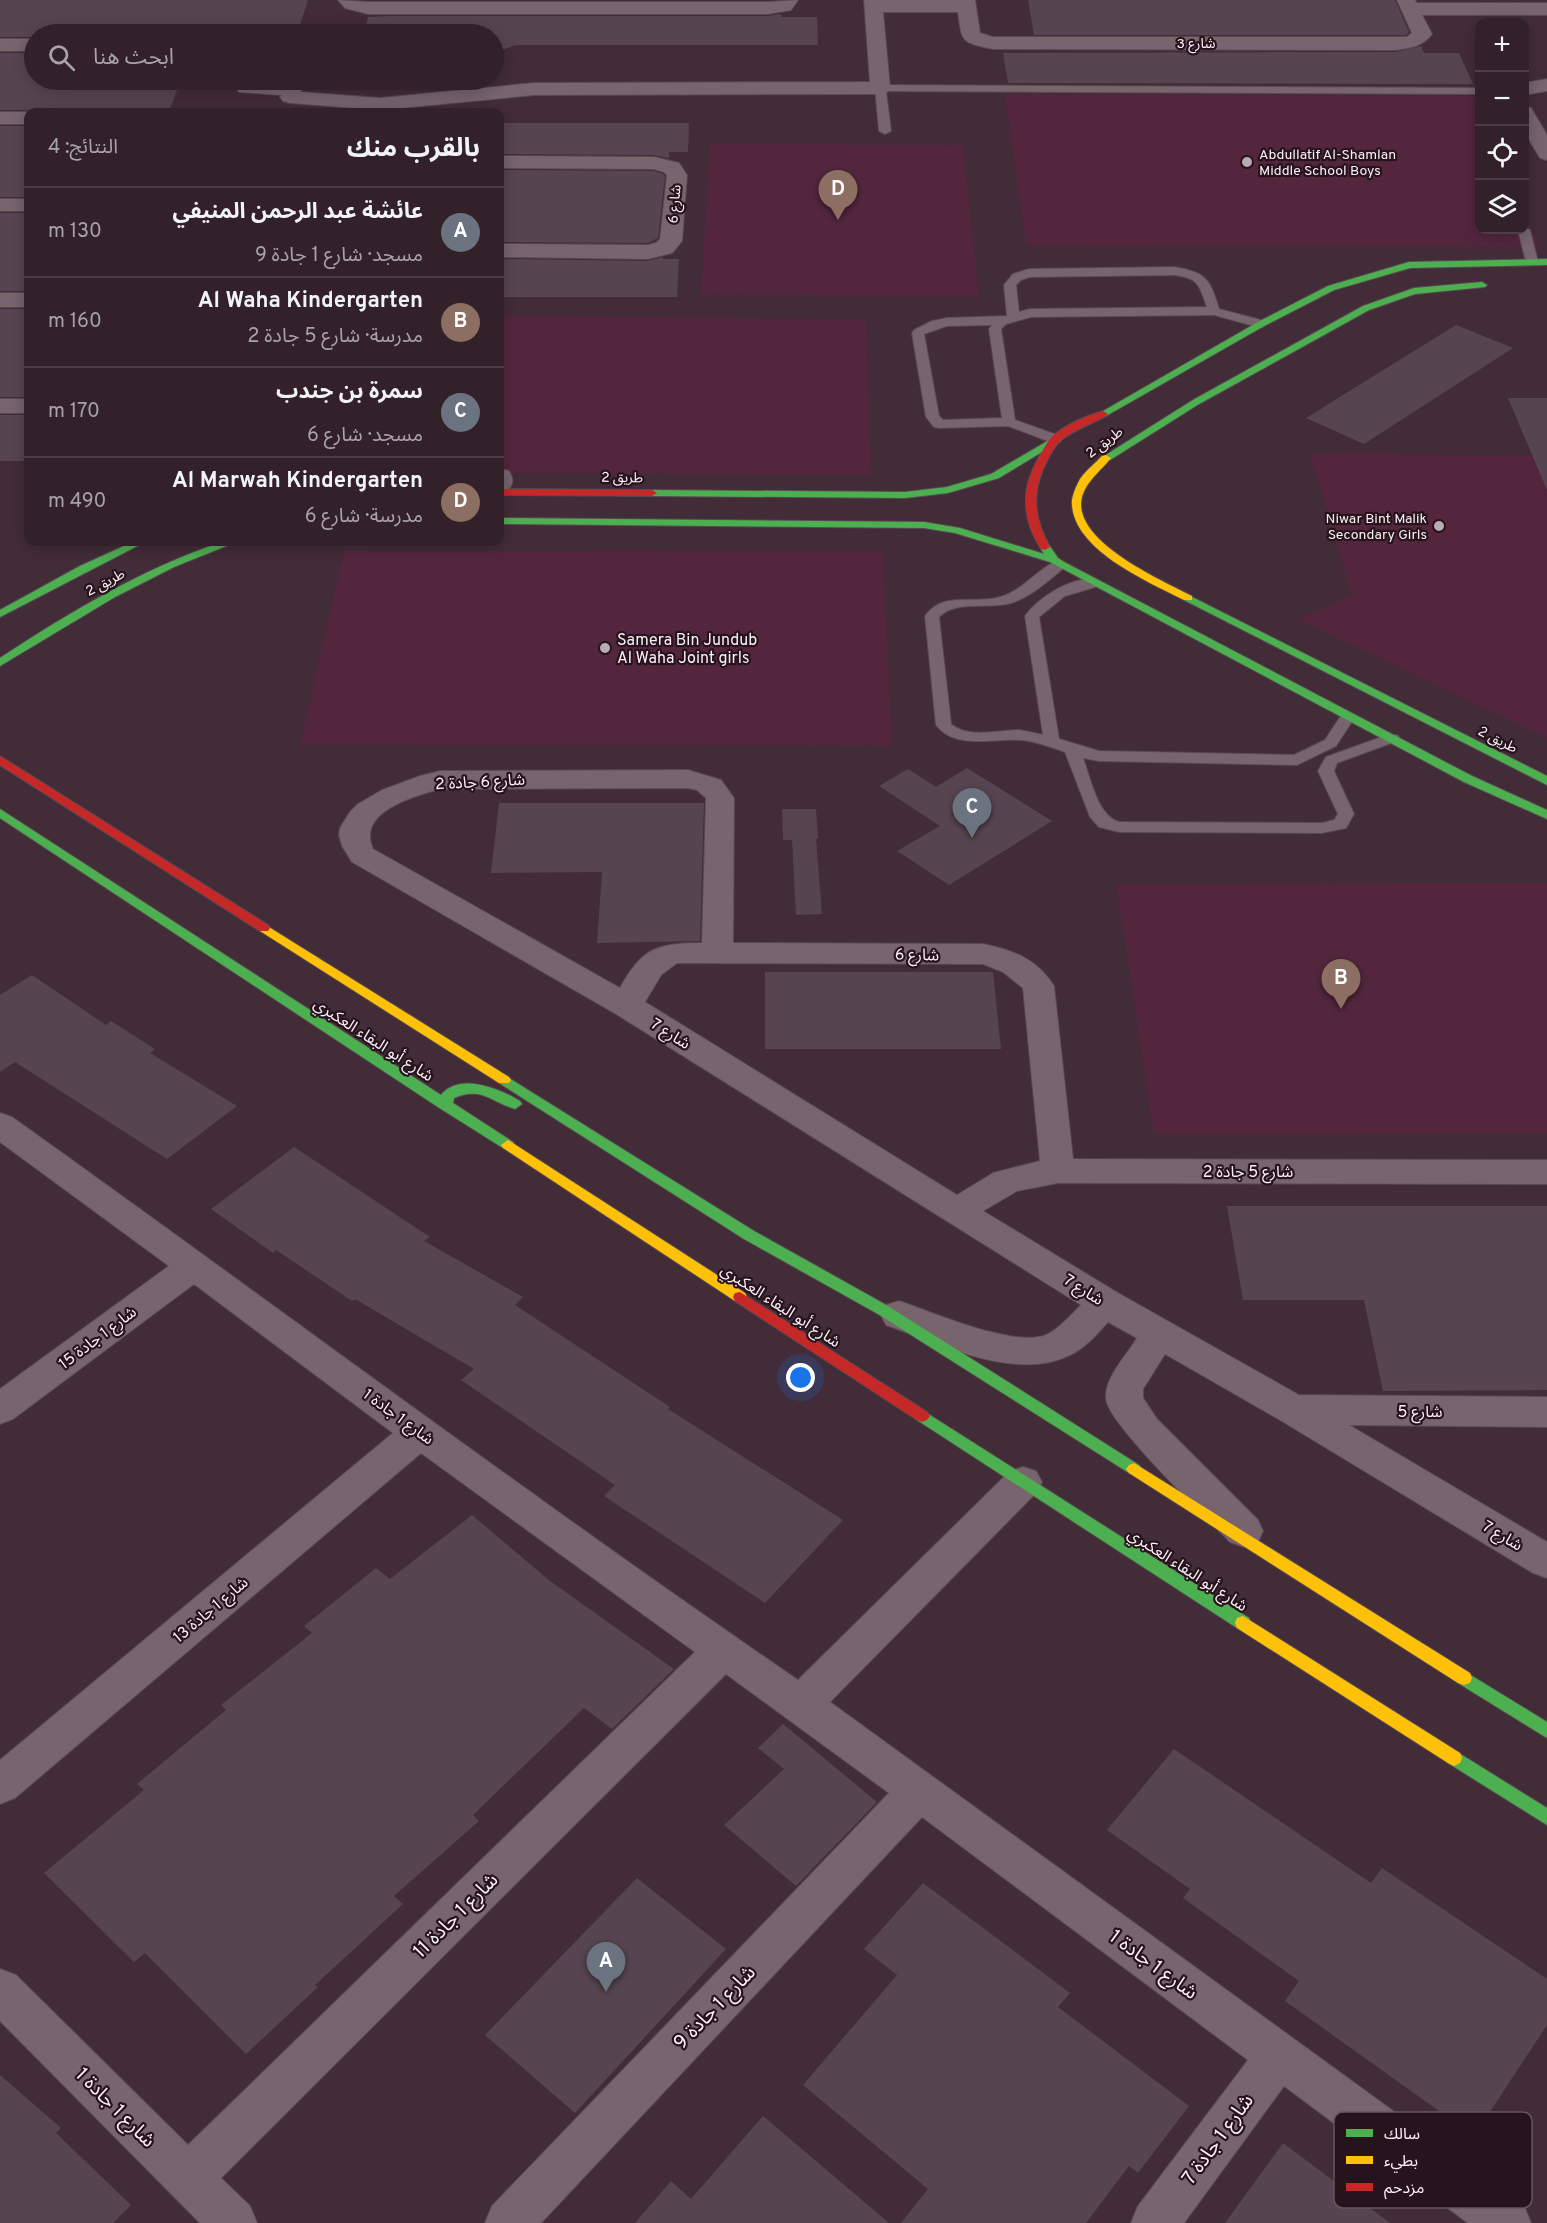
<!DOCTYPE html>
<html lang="ar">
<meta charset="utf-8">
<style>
:root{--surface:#322129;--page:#3d2e35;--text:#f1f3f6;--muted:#a8a3a8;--line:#4d3e46;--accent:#b45309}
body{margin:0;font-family:Overpass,"Noto Sans Arabic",sans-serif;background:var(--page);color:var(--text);direction:rtl}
.controls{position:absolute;right:18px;top:18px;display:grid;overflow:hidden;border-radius:12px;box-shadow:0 3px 15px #0003}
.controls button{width:54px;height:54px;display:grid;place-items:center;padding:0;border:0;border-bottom:2px solid var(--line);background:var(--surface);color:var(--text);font:30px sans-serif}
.you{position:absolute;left:801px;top:1378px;width:21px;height:21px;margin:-15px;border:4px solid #fff;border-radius:50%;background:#1a73e8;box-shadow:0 0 0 9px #1a73e833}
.badge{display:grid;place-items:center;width:39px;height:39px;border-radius:50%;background:var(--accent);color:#fff;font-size:20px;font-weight:700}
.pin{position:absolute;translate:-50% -50px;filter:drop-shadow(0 2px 3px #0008)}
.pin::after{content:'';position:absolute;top:32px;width:21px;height:18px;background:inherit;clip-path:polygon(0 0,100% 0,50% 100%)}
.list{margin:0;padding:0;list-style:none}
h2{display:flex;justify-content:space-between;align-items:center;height:78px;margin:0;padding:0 24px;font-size:26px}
h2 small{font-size:20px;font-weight:400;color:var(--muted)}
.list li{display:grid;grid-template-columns:39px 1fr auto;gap:18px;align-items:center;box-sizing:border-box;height:90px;padding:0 24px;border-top:2px solid var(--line)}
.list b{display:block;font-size:22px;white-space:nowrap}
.list p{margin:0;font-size:20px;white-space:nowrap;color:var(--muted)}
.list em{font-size:20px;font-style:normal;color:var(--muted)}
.icon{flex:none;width:33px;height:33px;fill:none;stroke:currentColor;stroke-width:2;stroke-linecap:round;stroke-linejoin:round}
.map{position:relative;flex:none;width:1547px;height:2223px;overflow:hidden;direction:ltr}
.search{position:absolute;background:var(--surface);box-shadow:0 3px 15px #0003;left:24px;top:24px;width:480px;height:66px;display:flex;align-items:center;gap:15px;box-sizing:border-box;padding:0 21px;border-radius:33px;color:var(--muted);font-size:22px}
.panel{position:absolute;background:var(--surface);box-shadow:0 3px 15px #0003;left:24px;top:108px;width:480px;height:438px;border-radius:12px;direction:rtl}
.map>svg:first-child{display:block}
</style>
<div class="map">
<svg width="1547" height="2223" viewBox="0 0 1547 2223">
<rect width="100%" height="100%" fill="#422c37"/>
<path fill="#53263e" d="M1005 94 1472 96 1479 111 1480 230H1524L1525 213 1539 247 1026 245Z
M710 144 963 145 979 296 701 295Z
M500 316 866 319 871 475 500 473Z
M1310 453 1547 456V738L1298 619 1352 596Z
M344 551 883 552 892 746 300 744Z
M1547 883V1133L1154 1134 1116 884Z"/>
<path fill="#564550" d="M0 0H308L297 34H34V37H0Z
M1028 0H1395L1409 32 1406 35H1034Z
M781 14V17H817L818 45H515L494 53V34H364L368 17 391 16H768Z
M1421 46 1424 53H1459L1473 84 1008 83 1003 53 1395 52Z
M0 53H34V80H181L169 111 0 110Z
M352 80H421L390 90 372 81 349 89Z
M500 123H689L688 152H669V158L654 155 500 154Z
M0 126H28V197H0Z
M500 170 654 171 663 174 665 176 658 238 648 243 500 242Z
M0 213H28V291H0Z
M663 257V259H679L677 297H500V259L648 261Z
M0 309H28V397H0Z
M1456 325 1513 348 1364 444 1306 418Z
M1508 398H1547V490Z
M0 415H28V461H0Z
M967 768 1052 821 949 885 897 851 940 826 879 786 908 769 936 787Z
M499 803H704L700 941 597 943 602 872 491 873Z
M782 809H816L818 839H816L822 914 796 915 792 840H783Z
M765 972H993L1001 1049H765Z
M32 975 106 1025 111 1021 155 1049 150 1053 237 1106 167 1159 15 1062 0 1072V995Z
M294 1147 430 1237 424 1241 523 1297 515 1305 670 1407 668 1409 843 1520 765 1603 604 1496 615 1485 461 1380 474 1369 355 1299 352 1301 276 1250 273 1253 211 1209Z
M1227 1206H1547V1390L1383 1391 1364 1300H1243Z
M472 1515 550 1581 674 1669 612 1729 584 1708 473 1815 479 1821 394 1896 403 1904 315 1985 318 1987 246 2054 145 1953 134 1962 44 1873 144 1790 137 1784 226 1710 221 1705 312 1633 304 1626 376 1568 390 1579Z
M783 1724 877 1802 796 1886 724 1825 784 1769 758 1748Z
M1174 1749 1371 1883 1382 1868 1547 1979V2025L1474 2136 1285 2001 1299 1981 1183 1898 1190 1889 1107 1830Z
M637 1878 726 1949 575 2113 485 2035Z
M923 1883 1070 1993 1058 2007 1189 2106 1138 2173 1129 2166 1086 2223H901L928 2189 803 2085 897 1975 864 1949Z
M0 2075 61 2128 56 2133 131 2205 113 2223H0Z
M763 2116 889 2223H635L671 2181 691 2199Z
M1283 2143 1390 2223H1225Z"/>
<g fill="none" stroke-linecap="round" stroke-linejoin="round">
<g stroke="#594952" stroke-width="2">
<path id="lane" d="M880 85 1480 88V94L886 91 891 131 885 134 879 131 875 88Z
M1524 227 1530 230 1538 262 1536 265H1528L1526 262 1518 230H1524Z
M1174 267C1206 272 1210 279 1219 309L1265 321 1267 324 1261 328 1214 315 1031 317 1006 324 1001 329 1015 420 1060 436 1062 439 1060 442H1050L1008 426 939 428 934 427 926 417 912 333 914 330 932 321 947 318 1007 316 1004 285 1013 274 1029 269ZM1174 275C1199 278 1199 285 1207 307L1030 309 1019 312 1016 285 1021 280 1030 277ZM992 325 989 329 1002 418 943 420 939 416 924 334 947 326Z
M1060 560 1067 564 1065 567C1049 580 1031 597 1011 603 988 610 957 599 939 617L951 724C968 739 999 730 1019 730 1027 731 1035 733 1043 735L1025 616C1039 597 1074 574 1099 580L1101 583 1099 586 1065 596 1039 617 1059 739 1099 751 1294 755 1325 740 1342 714H1352L1355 717 1336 746 1297 765 1099 761 1083 758C1091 779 1097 815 1119 822L1322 823 1334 820 1338 814 1318 771 1326 757 1387 735H1397L1400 738 1397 741 1337 763 1334 771 1354 814 1346 828 1322 833 1119 832 1099 827 1090 817 1065 752C1050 747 1036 741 1020 740 993 738 955 750 936 725L925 616C944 590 973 605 1000 597 1023 591 1041 565 1060 560Z"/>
</g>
<g stroke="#594952" stroke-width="2">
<path id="street" d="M338 0 368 2H768L798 0 791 10 768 14H368L345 8Z
M864 0H975L980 33 993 37H1407L1412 33 1397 0H1415L1417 3H1547V15H1422L1432 34C1422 47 1410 48 1395 50L993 49C961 42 962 43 958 12H883L890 88 887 92 880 94 535 95 380 110 290 103 283 101 280 97 282 95 239 92 236 88 239 84 246 82 292 83 299 85 302 89 300 92 380 98 535 83 870 82Z
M0 39H34V51H0Z
M1547 79V91L1524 95V83Z
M1524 106 1531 108 1547 135V160L1540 158 1524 131Z
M0 112H30L28 124H0Z
M500 156 654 157 679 163 687 175 682 241 672 253 648 259 500 257V244L648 245 656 243 660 239 667 175 664 172 654 169 500 168Z
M0 199H28V211H0Z
M0 293H28V307H0Z
M0 399H28V413H0Z
M500 469 509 471C513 478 514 482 509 489L500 491Z
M688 770 721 780 734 798 733 943 983 944C1013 950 1037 959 1054 986L1073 1159 1547 1160V1184L1058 1183 1017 1191 983 1211 1118 1293 1299 1395 1547 1397V1427L1349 1425 1547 1542V1578L1533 1573 1280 1420 1165 1354 1143 1389V1398L1157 1419 1258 1520 1263 1531 1258 1542 1244 1547 1230 1542C1208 1519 1108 1424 1106 1399 1104 1378 1127 1355 1137 1338L1108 1322C1098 1333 1087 1346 1074 1353 1019 1384 940 1344 886 1325L881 1315 886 1305 899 1301C933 1312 1013 1348 1046 1335 1059 1329 1071 1315 1081 1305L616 1014 352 862 342 846 339 835 340 828 350 812 358 804 382 790 420 776 440 771ZM688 788 697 790 706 798 702 943C657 943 642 948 620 988L373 849C356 812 414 796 440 789ZM677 963 983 964 1003 972 1023 988 1040 1161 993 1173 957 1195 645 1002 661 975Z
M0 1113 12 1117C274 1304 532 1498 798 1680L1010 1471 1023 1467 1036 1471 1042 1482 1036 1493 830 1702 1524 2206 1531 2223H1468L1284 2086 1184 2223H1131L1138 2206 1248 2060 922 1817 541 2223H485L492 2206 889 1793 726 1674 221 2178 250 2206 257 2223H200L0 2021V1969L16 1975 188 2145 695 1652 421 1453 15 1798 0 1804V1760L393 1433 194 1284 13 1419 0 1424V1389L169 1266 0 1142Z"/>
</g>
<g stroke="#594952" stroke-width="2">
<path id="fast" d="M1547 259V265L1410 268 1334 290 1264 326 1106 416 1098 414 1258 322 1328 286 1409 262Z
M1482 282 1487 285 1485 287 1415 294 1369 310 1199 404 1110 460 1106 461 1101 458 1193 400 1363 306 1414 288Z
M1051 439 1055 440V444L999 478 948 493 905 498 652 496 647 493 652 490 905 492 947 487 991 474Z
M500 518 924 522 960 528 1044 554 1040 547 1045 544 1049 545 1058 558 1064 562 1472 776 1547 810V819L1464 782 1050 562 955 533 924 528 500 524Z
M133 542H145L0 617V610L80 566Z
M222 542H236L174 567 115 597 0 666V658C70 612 142 569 222 542Z
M1188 595 1547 776V785L1184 600 1183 598Z
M0 809 441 1095C460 1072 500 1089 520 1101L522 1104 515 1109C491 1102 482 1086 454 1098L453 1103 513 1142 515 1145 513 1148H503L441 1109 0 818Z
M504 1075 754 1231 888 1306 1139 1465 1142 1469 1139 1473 1134 1475 1129 1473 878 1314 744 1239 499 1083 497 1080Z
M922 1410 1249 1618 1251 1623 1249 1628 1243 1630 1237 1628 917 1420 914 1416 917 1412Z
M1464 1671 1547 1722V1738L1458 1683 1456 1678 1458 1673Z
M1454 1750 1547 1808V1825L1448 1763 1446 1758 1448 1753Z"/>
</g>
<g stroke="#594952" stroke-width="2">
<path id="slow" d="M1106 455 1111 458C1100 472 1082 484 1081 504 1081 545 1161 580 1192 596V600H1184C1149 582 1075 551 1072 505 1071 499 1075 489 1078 483 1082 473 1095 464 1102 456Z
M264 924 509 1077 511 1080 509 1083H499L260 931 258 928 260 925Z
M508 1140 745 1293 747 1297 745 1301H735L503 1148 501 1145Z
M1134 1463 1470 1673 1472 1678 1470 1683 1464 1685 1458 1683 1129 1473 1126 1469 1129 1465Z
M1243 1616 1460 1753 1462 1758 1460 1763 1454 1766 1448 1763 1237 1628 1235 1623 1237 1618Z"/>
</g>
<g stroke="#594952" stroke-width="2">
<path id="jam" d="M1103 411 1108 414 1106 416C1091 424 1074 430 1061 440 1055 445 1052 452 1048 459 1031 490 1033 517 1050 547L1045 550 1041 549C1022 519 1020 490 1038 459 1042 452 1045 445 1050 439 1062 426 1087 416 1103 411Z
M500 489 652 490 657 493 652 496 500 495Z
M0 756 268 925 270 928 268 931H260L0 765Z
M740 1292 927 1412 930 1416 927 1420 922 1422 917 1420 735 1301 733 1297 735 1293Z"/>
</g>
<use href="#lane" fill="#77646d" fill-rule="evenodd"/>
<use href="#street" fill="#77646d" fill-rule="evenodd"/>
<use href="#fast" fill="#4caf50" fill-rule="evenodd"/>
<use href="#slow" fill="#ffc107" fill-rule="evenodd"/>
<use href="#jam" fill="#c62828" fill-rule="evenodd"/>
</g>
<g fill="#baabb2" stroke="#26131c" stroke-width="2">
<circle cx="1247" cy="162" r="6"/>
<circle cx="1439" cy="526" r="6"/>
<circle cx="605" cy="648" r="6"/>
</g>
<g text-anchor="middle" stroke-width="4.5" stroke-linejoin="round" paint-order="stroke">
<g font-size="14" fill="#fbf0f5" stroke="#26131c">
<text x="1196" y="48">شارع 3</text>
<text transform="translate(674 204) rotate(-85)" y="5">شارع 6</text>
<text transform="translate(1104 442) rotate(-37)" y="5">طريق 2</text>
<text transform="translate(622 477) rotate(1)" y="5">طريق 2</text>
<text transform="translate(105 582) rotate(-28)" y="5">طريق 2</text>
<text transform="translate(1498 739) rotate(27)" y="5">طريق 2</text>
</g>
<g font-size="14" fill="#fbf0f5" stroke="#26131c" text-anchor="start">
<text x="1259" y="159">Abdullatif Al-Shamlan<tspan x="1259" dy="16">Middle School Boys</tspan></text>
<text x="1427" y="523" text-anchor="end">Niwar Bint Malik<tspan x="1427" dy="16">Secondary Girls</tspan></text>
</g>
<g font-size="16" fill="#fbf0f5" stroke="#26131c" text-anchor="start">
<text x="617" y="645">Samera Bin Jundub<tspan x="617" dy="18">Al Waha Joint girls</tspan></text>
</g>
<g font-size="16" fill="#fbf0f5" stroke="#26131c">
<text transform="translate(480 781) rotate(-3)" y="6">شارع 6 جادة 2</text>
<text transform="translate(917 954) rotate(1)" y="6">شارع 6</text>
<text transform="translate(671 1033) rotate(32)" y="6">شارع 7</text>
<text transform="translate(374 1039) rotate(33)" y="6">شارع أبو البقاء العكبري</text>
<text x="1248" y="1177">شارع 5 جادة 2</text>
<text transform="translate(1084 1289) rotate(32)" y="6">شارع 7</text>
<text transform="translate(781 1305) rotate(33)" y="6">شارع أبو البقاء العكبري</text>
<text transform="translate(97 1337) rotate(-37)" y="6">شارع 1 جادة 15</text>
<text x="1420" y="1417">شارع 5</text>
<text transform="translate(399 1416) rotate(36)" y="6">شارع 1 جادة 1</text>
<text transform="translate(1503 1535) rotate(31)" y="6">شارع 7</text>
<text transform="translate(1188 1569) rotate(33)" y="6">شارع أبو البقاء العكبري</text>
<text transform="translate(210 1609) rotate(-40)" y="6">شارع 1 جادة 13</text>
</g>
<g font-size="20" fill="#fbf0f5" stroke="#26131c">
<text transform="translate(455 1915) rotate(-45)" y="7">شارع 1 جادة 11</text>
<text transform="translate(1154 1964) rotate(36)" y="7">شارع 1 جادة 1</text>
<text transform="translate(714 2007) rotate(-46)" y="7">شارع 1 جادة 9</text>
<text transform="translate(116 2107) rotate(45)" y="7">شارع 1 جادة 1</text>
<text transform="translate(1217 2139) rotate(-54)" y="7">شارع 1 جادة 7</text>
</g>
</g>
<rect x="1334" y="2112" width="198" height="96" rx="9" fill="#26131c" stroke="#66555d" stroke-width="1.5"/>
<rect x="1346" y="2129" width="27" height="8" fill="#4caf50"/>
<rect x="1346" y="2156" width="27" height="8" fill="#ffc107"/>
<rect x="1346" y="2183" width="27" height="8" fill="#c62828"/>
<g font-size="16" fill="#fbf0f5">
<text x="1384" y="2139">سالك</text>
<text x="1384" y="2166">بطيء</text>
<text x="1384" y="2193">مزدحم</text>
</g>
</svg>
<div class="controls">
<button>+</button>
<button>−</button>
<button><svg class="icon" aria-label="locate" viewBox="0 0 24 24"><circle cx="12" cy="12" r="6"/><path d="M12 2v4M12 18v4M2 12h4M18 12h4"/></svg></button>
<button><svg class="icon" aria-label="layers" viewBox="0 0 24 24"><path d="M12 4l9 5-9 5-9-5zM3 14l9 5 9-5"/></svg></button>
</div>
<div class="you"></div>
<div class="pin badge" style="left:606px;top:1992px;background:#6b7280">A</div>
<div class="pin badge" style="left:1341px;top:1009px;background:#8d6e63">B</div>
<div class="pin badge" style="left:972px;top:838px;background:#6b7280">C</div>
<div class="pin badge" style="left:838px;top:220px;background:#8d6e63">D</div>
<div class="search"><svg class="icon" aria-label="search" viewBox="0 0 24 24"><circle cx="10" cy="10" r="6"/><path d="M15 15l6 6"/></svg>ابحث هنا</div>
<section class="panel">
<h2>بالقرب منك<small>النتائج: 4</small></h2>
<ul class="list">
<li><span class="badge" style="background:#6b7280">A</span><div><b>عائشة عبد الرحمن المنيفي</b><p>مسجد · شارع 1 جادة 9</p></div><em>130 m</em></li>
<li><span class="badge" style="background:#8d6e63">B</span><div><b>Al Waha Kindergarten</b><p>مدرسة · شارع 5 جادة 2</p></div><em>160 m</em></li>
<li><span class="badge" style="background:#6b7280">C</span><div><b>سمرة بن جندب</b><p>مسجد · شارع 6</p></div><em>170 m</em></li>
<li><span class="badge" style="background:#8d6e63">D</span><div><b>Al Marwah Kindergarten</b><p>مدرسة · شارع 6</p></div><em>490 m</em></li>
</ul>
</section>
</div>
